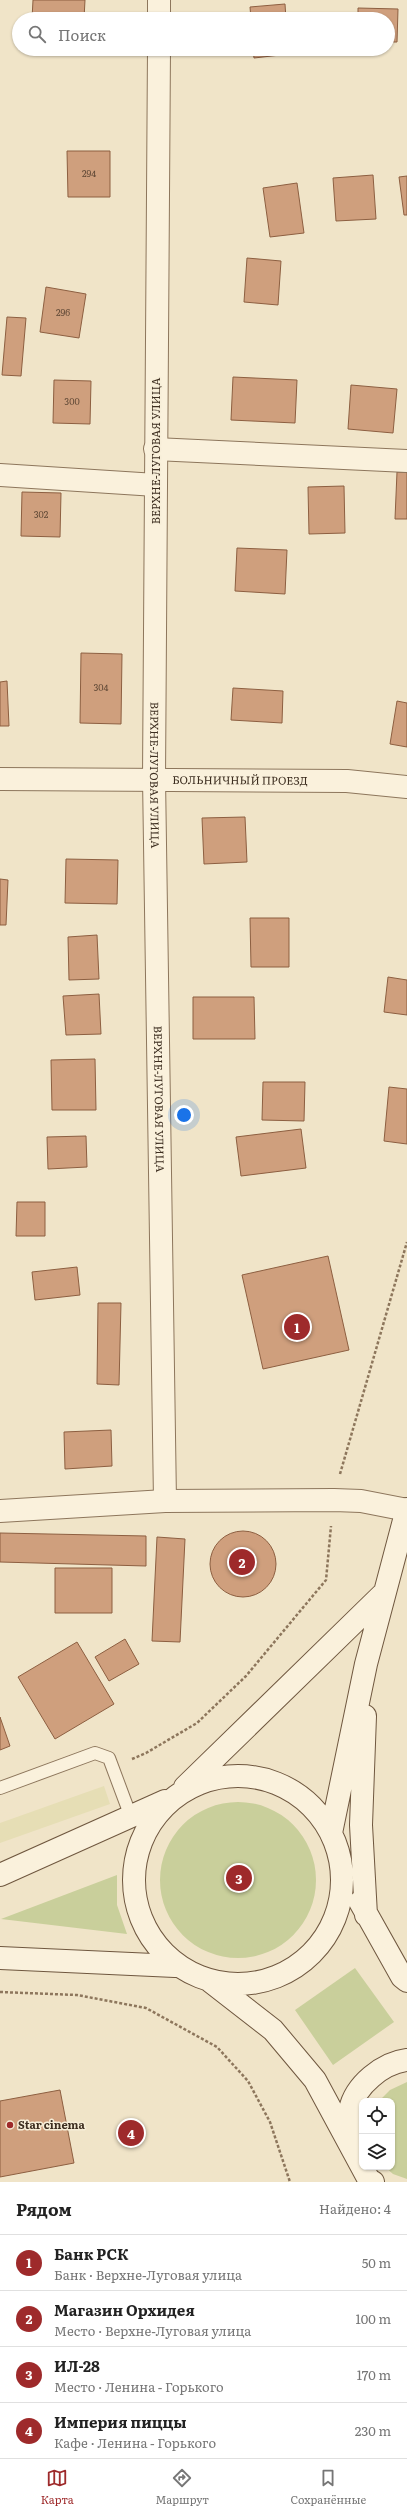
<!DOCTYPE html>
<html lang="ru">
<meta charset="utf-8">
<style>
:root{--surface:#fff;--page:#f6f6f6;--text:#222;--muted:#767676;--line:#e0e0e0;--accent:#9e2a2b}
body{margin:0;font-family:Literata,serif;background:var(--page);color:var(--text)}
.controls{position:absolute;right:12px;bottom:12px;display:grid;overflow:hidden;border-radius:8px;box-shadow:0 1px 3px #0004}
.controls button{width:36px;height:36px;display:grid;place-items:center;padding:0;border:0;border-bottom:1px solid var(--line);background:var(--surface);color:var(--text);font:20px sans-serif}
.you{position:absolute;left:184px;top:1115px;width:14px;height:14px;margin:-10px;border:3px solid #fff;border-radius:50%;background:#1a73e8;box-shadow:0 0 0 6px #1a73e833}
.badge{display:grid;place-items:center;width:26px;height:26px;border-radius:50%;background:var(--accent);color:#fff;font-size:13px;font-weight:700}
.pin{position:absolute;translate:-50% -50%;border:2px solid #fff;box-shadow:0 1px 4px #0006}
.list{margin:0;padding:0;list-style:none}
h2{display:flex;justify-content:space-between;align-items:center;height:52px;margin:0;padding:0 16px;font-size:17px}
h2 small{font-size:13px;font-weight:400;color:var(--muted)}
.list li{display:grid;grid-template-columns:26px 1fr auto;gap:12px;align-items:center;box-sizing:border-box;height:56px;padding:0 16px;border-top:1px solid var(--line)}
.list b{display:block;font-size:15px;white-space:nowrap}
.list p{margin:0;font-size:13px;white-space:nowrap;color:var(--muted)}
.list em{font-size:13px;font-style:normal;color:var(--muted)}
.icon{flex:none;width:22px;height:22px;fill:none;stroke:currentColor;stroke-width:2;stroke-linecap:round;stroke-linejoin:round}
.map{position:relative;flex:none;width:407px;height:2182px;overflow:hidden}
.search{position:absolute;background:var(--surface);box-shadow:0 1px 3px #0004;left:12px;right:12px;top:12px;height:44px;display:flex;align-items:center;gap:10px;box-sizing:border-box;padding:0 14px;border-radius:22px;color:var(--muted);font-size:15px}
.sheet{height:276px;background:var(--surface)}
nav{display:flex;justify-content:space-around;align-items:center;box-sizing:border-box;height:56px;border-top:1px solid var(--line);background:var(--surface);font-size:11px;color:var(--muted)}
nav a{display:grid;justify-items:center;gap:2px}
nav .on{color:var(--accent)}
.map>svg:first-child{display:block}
</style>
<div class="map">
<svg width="407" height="2182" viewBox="0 0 407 2182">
<rect width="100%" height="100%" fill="#f0e4c8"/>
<path fill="#e6deb5" d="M104 1786 110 1804 0 1843V1823Z"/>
<path fill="#c9cf9b" d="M160 1880a78 78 0 1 1 156 0a78 78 0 1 1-156 0Z
M117 1875V1905L127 1934 1 1919Z
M355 1968 394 2022 333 2065 295 2010Z
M407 2082V2179L393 2174 385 2167H392V2101H379L390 2090Z"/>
<path fill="#cf9f7d" stroke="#8d5f41" d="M33 0H85L84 19H32Z
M285 4 286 19H251L250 7Z
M358 8 398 9 397 42H388V19H358Z
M253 49H288L289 54 254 58Z
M67 151H110V197H68Z
M373 175 376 219 336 221 333 178Z
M407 176V215H404L399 177Z
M297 183 304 233 270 237 263 188Z
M247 258 281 261 278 305 244 302Z
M46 287 86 294 79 338 40 332Z
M7 317 26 318 21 376 2 375Z
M233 377 297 380 295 423 231 420Z
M54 380 91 381 90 424 53 423Z
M351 385 397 389 393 433 348 429Z
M397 472H407V519H395Z
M344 486 345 533 309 534 308 487Z
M22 492 61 493 60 537 21 536Z
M237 548 287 550 285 594 235 591Z
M81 653 122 654 121 724 80 723Z
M7 681 9 726H0V682Z
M233 688 283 691 282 723 231 720Z
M397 701 407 703V747L390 744Z
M245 817 247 862 204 864 202 818Z
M66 859 118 860 117 904 65 903Z
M0 879 8 880 6 925H0Z
M250 918H289V967H251Z
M97 935 99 979 69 980 68 937Z
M388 977 407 980V1015L384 1012Z
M99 994 101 1034 66 1035 63 996Z
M193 997H254L255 1039H193Z
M95 1059 96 1110H52L51 1060Z
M263 1082H305L304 1121 262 1120Z
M389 1087 407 1089V1144L384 1141Z
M301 1129 306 1168 241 1176 236 1137Z
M86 1136 87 1167 48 1169 47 1137Z
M17 1202H45V1236H16Z
M328 1256 349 1350 263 1369 242 1275Z
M77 1267 80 1295 35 1300 32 1272Z
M98 1303H121L119 1385 97 1384Z
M111 1430 112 1466 65 1469 64 1432Z
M210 1564a33 33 0 1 1 66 0a33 33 0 1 1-66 0Z
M0 1533 146 1536V1566L0 1562Z
M157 1537 185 1539 180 1642 152 1641Z
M55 1568H112V1613H55Z
M125 1639 139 1664 109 1681 95 1657Z
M77 1642 114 1704 55 1739 18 1677Z
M0 1717 10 1746 0 1750Z
M60 2090 74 2163 0 2177V2101Z"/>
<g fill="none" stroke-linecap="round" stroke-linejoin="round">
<g stroke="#8d765c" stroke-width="14">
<path id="lane" d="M0 1788 95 1753 109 1758 131 1817"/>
</g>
<g stroke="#8d765c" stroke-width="24">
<g id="street">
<path d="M159 19V0"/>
<path id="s1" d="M159 49 154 778 165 1501"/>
<path d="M155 449 407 461"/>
<path d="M0 475 156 485"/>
<path id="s2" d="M0 779 347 781 407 787"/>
<path d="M0 1511 165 1501 334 1500 361 1501 407 1510"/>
</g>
</g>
<g stroke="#6f573f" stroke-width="24">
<path id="secondary" d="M365 1716 361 1825 366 1915
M134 1880a104 104 0 1 1 208 0a104 104 0 1 1-208 0Z
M185 1787 382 1595
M331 1833 366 1664 407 1509
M0 1875 165 1801
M360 1902 402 1977 407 1981
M0 1958 175 1966
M210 1981 273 2030 315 2080 369 2180 373 2182
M349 2141C349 2132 348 2120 350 2110 355 2085 383 2063 407 2060"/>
</g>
<path stroke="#8d765c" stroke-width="2.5" stroke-dasharray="3 2" stroke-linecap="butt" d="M340 1474 407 1242
M132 1759 146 1753 197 1723 246 1676 326 1580 331 1526
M0 1992 77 1995 146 2008 217 2047 248 2081 270 2122 290 2182"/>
<use href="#lane" stroke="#faf1dc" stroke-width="12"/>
<use href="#street" stroke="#faf1dc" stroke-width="22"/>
<use href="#secondary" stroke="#faf1dc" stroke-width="22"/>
</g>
<circle fill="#9e2a2b" stroke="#f7eed8" stroke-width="1.5" cx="10" cy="2125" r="4"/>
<g text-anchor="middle" stroke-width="3" stroke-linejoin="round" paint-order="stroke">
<g font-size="9" fill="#624a37">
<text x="89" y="177">294</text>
<text x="63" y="316">296</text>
<text x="72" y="405">300</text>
<text x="41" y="518">302</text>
<text x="101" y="691">304</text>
</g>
<g font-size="11" fill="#3d2e20" stroke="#f7eed8">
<text transform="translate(156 451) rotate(-90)" y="4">ВЕРХНЕ-ЛУГОВАЯ УЛИЦА</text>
<text dy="4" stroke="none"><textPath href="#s1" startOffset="726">ВЕРХНЕ-ЛУГОВАЯ УЛИЦА</textPath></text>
<text dy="4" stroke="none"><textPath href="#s2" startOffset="240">БОЛЬНИЧНЫЙ ПРОЕЗД</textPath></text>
<text dy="4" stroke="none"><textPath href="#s1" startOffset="1050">ВЕРХНЕ-ЛУГОВАЯ УЛИЦА</textPath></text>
</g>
<g font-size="11" font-weight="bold" fill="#3d2e20" stroke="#f7eed8" text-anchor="start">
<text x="18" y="2129">Star cinema</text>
</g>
</g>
</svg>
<div class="controls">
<button><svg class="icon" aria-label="locate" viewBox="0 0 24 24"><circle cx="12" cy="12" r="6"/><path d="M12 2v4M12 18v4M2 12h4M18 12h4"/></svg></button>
<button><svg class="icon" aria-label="layers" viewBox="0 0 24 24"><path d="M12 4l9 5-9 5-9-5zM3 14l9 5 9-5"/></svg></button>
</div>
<div class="you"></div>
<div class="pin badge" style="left:297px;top:1327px">1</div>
<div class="pin badge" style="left:242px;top:1562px">2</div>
<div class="pin badge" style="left:239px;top:1878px">3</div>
<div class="pin badge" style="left:131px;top:2133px">4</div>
<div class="search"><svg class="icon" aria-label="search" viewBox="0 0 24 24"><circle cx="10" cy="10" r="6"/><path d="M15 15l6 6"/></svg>Поиск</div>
</div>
<section class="sheet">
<h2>Рядом<small>Найдено: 4</small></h2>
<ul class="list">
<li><span class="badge">1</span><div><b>Банк РСК</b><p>Банк · Верхне-Луговая улица</p></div><em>50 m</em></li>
<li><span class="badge">2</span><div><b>Магазин Орхидея</b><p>Место · Верхне-Луговая улица</p></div><em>100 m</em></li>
<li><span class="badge">3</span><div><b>ИЛ-28</b><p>Место · Ленина - Горького</p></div><em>170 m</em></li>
<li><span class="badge">4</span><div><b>Империя пиццы</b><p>Кафе · Ленина - Горького</p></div><em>230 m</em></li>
</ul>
</section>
<nav>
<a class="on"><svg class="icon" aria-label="map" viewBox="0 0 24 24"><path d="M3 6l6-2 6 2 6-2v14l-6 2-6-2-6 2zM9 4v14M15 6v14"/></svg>Карта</a>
<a><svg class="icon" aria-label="directions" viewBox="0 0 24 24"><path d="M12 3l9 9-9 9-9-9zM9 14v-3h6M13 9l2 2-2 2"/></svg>Маршрут</a>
<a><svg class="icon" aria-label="saved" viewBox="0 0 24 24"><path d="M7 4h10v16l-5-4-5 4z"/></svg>Сохранённые</a>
</nav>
